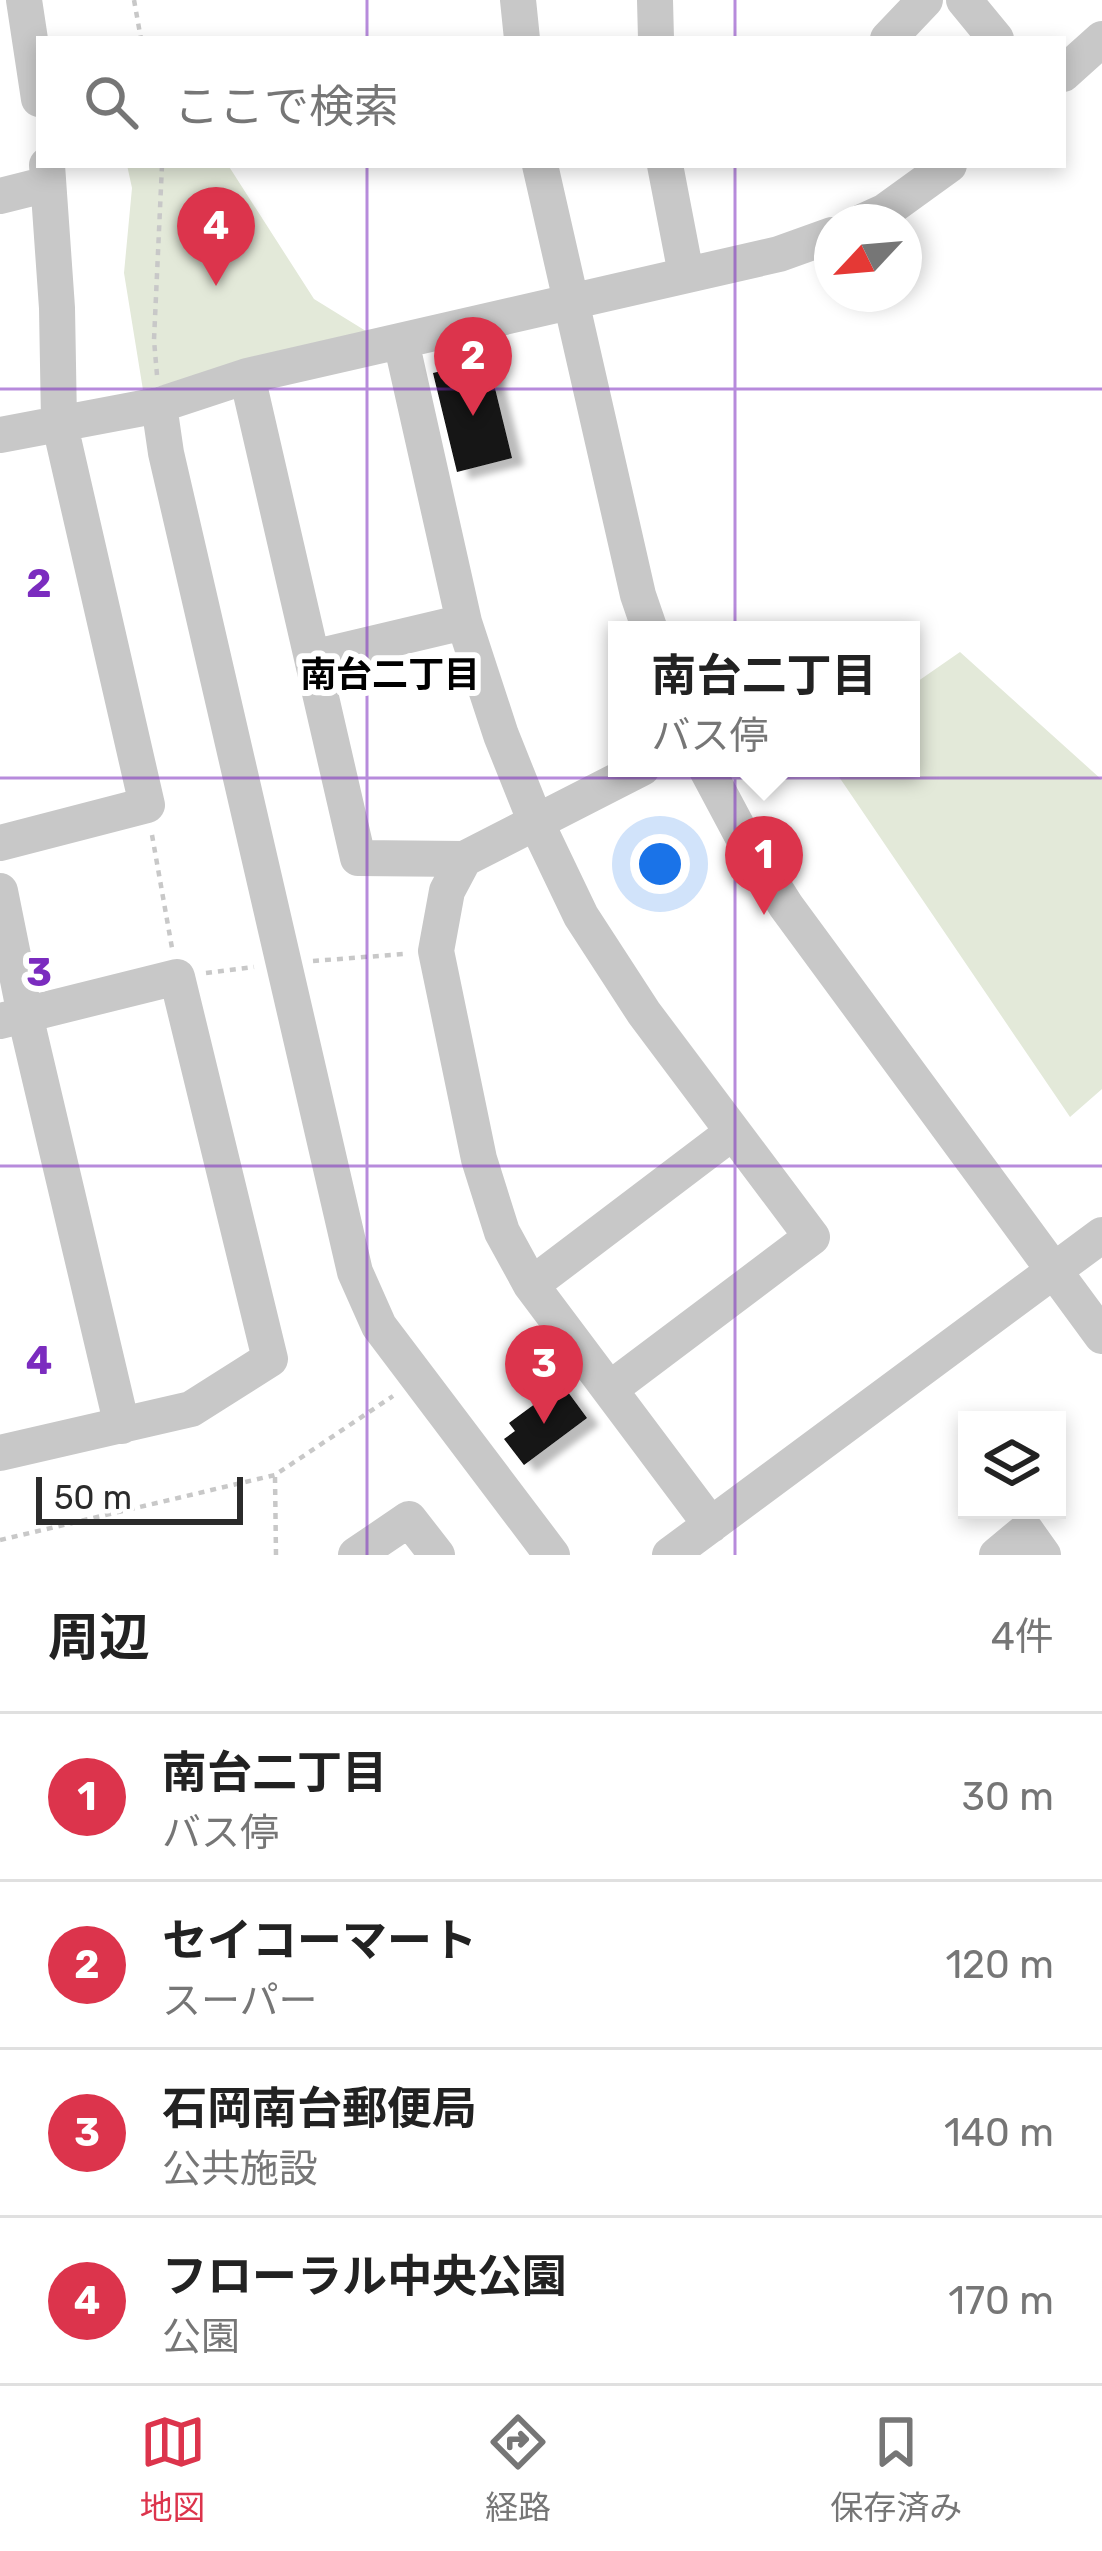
<!DOCTYPE html>
<html lang="ja">
<meta charset="utf-8">
<style>
:root{--surface:#fff;--page:#f2f2f2;--text:#222;--muted:#767676;--line:#e0e0e0;--accent:#dc344c}
body{margin:0;font-family:Rubik,"Noto Sans JP",sans-serif;background:var(--page);color:var(--text)}
.controls{position:absolute;right:36px;bottom:36px;display:grid;overflow:hidden;border-radius:0px;box-shadow:0 6px 18px #0003}
.controls button{width:108px;height:108px;display:grid;place-items:center;padding:0;border:0;border-bottom:3px solid var(--line);background:var(--surface);color:var(--text);font:60px sans-serif}
.compass{position:absolute;left:814px;top:204px;width:108px;height:108px;border-radius:50%;background:var(--surface);box-shadow:0 6px 18px #0003;rotate:244deg}
.scale{position:absolute;left:36px;bottom:30px;width:207px;box-sizing:border-box;padding-left:12px;border:6px solid #2b2b2b;border-top:0;font-size:33px;line-height:42px;white-space:nowrap;color:#2b2b2b;-webkit-text-stroke:9px #fff;paint-order:stroke}
.you{position:absolute;left:660px;top:864px;width:42px;height:42px;margin:-30px;border:9px solid #fff;border-radius:50%;background:#1a73e8;box-shadow:0 0 0 18px #1a73e833}
.badge{display:grid;place-items:center;width:78px;height:78px;border-radius:50%;background:var(--accent);color:#fff;font-size:39px;font-weight:700}
.pin{position:absolute;translate:-50% -99px;filter:drop-shadow(0 3px 6px #0008)}
.pin::after{content:'';position:absolute;top:63px;width:42px;height:36px;background:inherit;clip-path:polygon(0 0,100% 0,50% 100%)}
.popup{position:absolute;left:608px;top:621px;width:312px;height:156px;box-sizing:border-box;display:grid;place-content:center;border-radius:0px;background:var(--surface);filter:drop-shadow(0 3px 9px #0005);font-size:39px;white-space:nowrap;color:var(--muted)}
.popup b{font-size:45px;color:var(--text)}
.popup::after{content:'';position:absolute;left:50%;top:100%;margin-left:-24px;border:24px solid transparent;border-top-color:var(--surface)}
.list{margin:0;padding:0;list-style:none}
h2{display:flex;justify-content:space-between;align-items:center;height:156px;margin:0;padding:0 48px;font-size:51px}
h2 small{font-size:39px;font-weight:400;color:var(--muted)}
.list li{display:grid;grid-template-columns:78px 1fr auto;gap:36px;align-items:center;box-sizing:border-box;height:168px;padding:0 48px;border-top:3px solid var(--line)}
.list b{display:block;font-size:45px;white-space:nowrap}
.list p{margin:0;font-size:39px;white-space:nowrap;color:var(--muted)}
.list em{font-size:39px;font-style:normal;color:var(--muted)}
.icon{flex:none;width:66px;height:66px;fill:none;stroke:currentColor;stroke-width:2;stroke-linecap:round;stroke-linejoin:round}
.map{position:relative;flex:none;width:1102px;height:1555px;overflow:hidden}
.search{position:absolute;background:var(--surface);box-shadow:0 6px 18px #0003;left:36px;right:36px;top:36px;height:132px;display:flex;align-items:center;gap:30px;box-sizing:border-box;padding:0 42px;border-radius:0px;color:var(--muted);font-size:45px}
.sheet{height:828px;background:var(--surface)}
nav{display:flex;justify-content:space-around;align-items:center;box-sizing:border-box;height:168px;border-top:3px solid var(--line);background:var(--surface);font-size:33px;color:var(--muted)}
nav a{display:grid;justify-items:center;gap:6px}
nav .on{color:var(--accent)}
.map>svg:first-child{display:block}
</style>
<div class="map">
<svg width="1102" height="1555" viewBox="0 0 1102 1555">
<defs>
<filter id="shadow"><feDropShadow dx="12" dy="7" stdDeviation="3" flood-color="#0004"/></filter>
</defs>
<rect width="100%" height="100%" fill="#fff"/>
<path fill="#e3e9d9" d="M127 165H228L314 299 374 336 143 390 124 273 132 188Z
M960 652 1102 780V1089L1070 1117 833 768H911V686Z"/>
<path fill="#121212" filter="url(#shadow)" d="M488 360 512 458 457 472 433 373Z
M562 1384 587 1418 524 1465 504 1439 515 1431 509 1423Z"/>
<g fill="none" stroke-linecap="round" stroke-linejoin="round">
<path stroke="#c8c8c8" stroke-width="4.5" stroke-dasharray="6 6" stroke-linecap="butt" d="M134 0 141 39
M157 375 154 340 162 165
M152 835 172 948
M313 961 404 954
M206 973 254 967
M275 1477 276 1555
M0 1540 275 1475 393 1396"/>
<path stroke="#c8c8c8" stroke-width="36" d="M24 0 39 99
M518 0 522 39
M655 0 656 39
M964 0 996 39
M888 39 925 0
M1063 74 1102 39
M540 165 638 595 650 630
M665 165 686 274
M0 196 48 184
M862 222 884 212 949 165
M401 341 464 622 501 735 535 820 581 916 644 1013 812 1237 610 1389
M247 376 358 858 464 859
M159 405 166 453 355 1272 379 1326 552 1555
M0 435 159 405 247 376 779 254 832 235
M312 658 464 622
M642 768 464 859 447 891 436 951 479 1159 502 1232 531 1285 711 1525
M706 768 746 843 786 906 1102 1336
M0 843 147 805 59 421 57 308 47 165
M0 891 25 1015 122 1426
M0 1021 177 977 270 1359 191 1409 0 1453
M531 1285 733 1132
M356 1555 409 1519 437 1555
M670 1555 1102 1235
M997 1555 1026 1531 1043 1555"/>
</g>
<path fill="none" stroke="#7b2cbf" stroke-width="3" stroke-opacity="0.55" d="M367 0V39M735 0V39M367 165V1555M735 165V1555M0 389H1102M0 778H1102M0 1166H1102"/>
<g text-anchor="middle" stroke-width="12" stroke-linejoin="round" paint-order="stroke">
<g font-size="36" font-weight="bold" fill="#000" stroke="#fff">
<text x="390" y="687">南台二丁目</text>
</g>
</g>
<g font-size="39" text-anchor="middle" font-weight="bold" fill="#7b2cbf" stroke="#fff" stroke-width="12" stroke-linejoin="round" paint-order="stroke">
<text x="39" y="597">2</text>
<text x="39" y="986">3</text>
<text x="39" y="1374">4</text>
</g>
</svg>
<div class="controls">
<button><svg class="icon" aria-label="layers" viewBox="0 0 24 24"><path d="M12 4l9 5-9 5-9-5zM3 14l9 5 9-5"/></svg></button>
</div>
<svg class="compass" viewBox="-18 -18 36 36"><path d="M0-13l5 13h-10z" fill="#e53935"/><path d="M0 13l5-13h-10z" fill="#767676"/></svg>
<div class="scale">50 m</div>
<div class="you"></div>
<div class="pin badge" style="left:764px;top:915px">1</div>
<div class="popup"><b>南台二丁目</b>バス停</div>
<div class="pin badge" style="left:473px;top:416px">2</div>
<div class="pin badge" style="left:544px;top:1424px">3</div>
<div class="pin badge" style="left:216px;top:286px">4</div>
<div class="search"><svg class="icon" aria-label="search" viewBox="0 0 24 24"><circle cx="10" cy="10" r="6"/><path d="M15 15l6 6"/></svg>ここで検索</div>
</div>
<section class="sheet">
<h2>周辺<small>4件</small></h2>
<ul class="list">
<li><span class="badge">1</span><div><b>南台二丁目</b><p>バス停</p></div><em>30 m</em></li>
<li><span class="badge">2</span><div><b>セイコーマート</b><p>スーパー</p></div><em>120 m</em></li>
<li><span class="badge">3</span><div><b>石岡南台郵便局</b><p>公共施設</p></div><em>140 m</em></li>
<li><span class="badge">4</span><div><b>フローラル中央公園</b><p>公園</p></div><em>170 m</em></li>
</ul>
</section>
<nav>
<a class="on"><svg class="icon" aria-label="map" viewBox="0 0 24 24"><path d="M3 6l6-2 6 2 6-2v14l-6 2-6-2-6 2zM9 4v14M15 6v14"/></svg>地図</a>
<a><svg class="icon" aria-label="directions" viewBox="0 0 24 24"><path d="M12 3l9 9-9 9-9-9zM9 14v-3h6M13 9l2 2-2 2"/></svg>経路</a>
<a><svg class="icon" aria-label="saved" viewBox="0 0 24 24"><path d="M7 4h10v16l-5-4-5 4z"/></svg>保存済み</a>
</nav>
